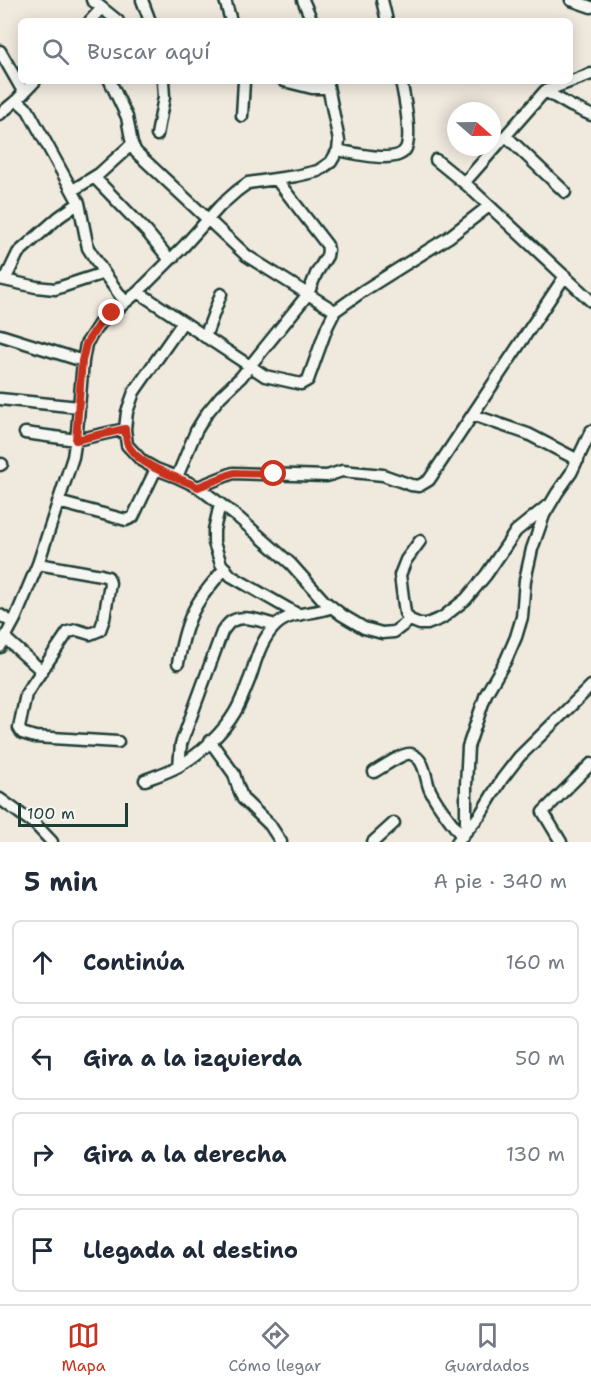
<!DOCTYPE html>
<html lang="es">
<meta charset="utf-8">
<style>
:root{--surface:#fff;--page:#f6f6f7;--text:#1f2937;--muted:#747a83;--line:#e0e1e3;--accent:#c8321e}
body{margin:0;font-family:"Shantell Sans",sans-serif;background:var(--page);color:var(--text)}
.compass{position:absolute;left:447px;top:102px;width:54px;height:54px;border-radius:50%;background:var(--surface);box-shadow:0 3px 15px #0003;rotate:110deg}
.scale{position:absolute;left:18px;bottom:15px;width:110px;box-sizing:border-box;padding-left:6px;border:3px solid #1f3d34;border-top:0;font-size:16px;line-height:21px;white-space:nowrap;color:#1f3d34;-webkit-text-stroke:4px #f6f6f2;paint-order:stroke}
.stop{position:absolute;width:18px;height:18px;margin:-14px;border:4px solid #c8321e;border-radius:50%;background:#fff}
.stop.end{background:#c8321e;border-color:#fff;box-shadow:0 2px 6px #0008}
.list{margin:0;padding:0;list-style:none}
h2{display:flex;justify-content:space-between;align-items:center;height:78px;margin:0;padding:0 24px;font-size:26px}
h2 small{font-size:20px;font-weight:400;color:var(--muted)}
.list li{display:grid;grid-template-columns:39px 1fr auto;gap:18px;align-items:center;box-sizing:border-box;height:84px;margin:0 12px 12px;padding:0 12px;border:2px solid var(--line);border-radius:9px}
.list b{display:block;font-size:22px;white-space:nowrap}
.list em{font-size:20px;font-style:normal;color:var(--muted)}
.icon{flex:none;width:33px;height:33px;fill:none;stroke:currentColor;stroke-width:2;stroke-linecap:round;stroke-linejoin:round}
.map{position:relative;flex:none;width:591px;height:842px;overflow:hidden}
.search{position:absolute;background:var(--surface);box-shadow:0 3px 15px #0003;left:18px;right:18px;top:18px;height:66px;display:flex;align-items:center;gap:15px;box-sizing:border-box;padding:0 21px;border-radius:9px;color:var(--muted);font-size:22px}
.sheet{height:462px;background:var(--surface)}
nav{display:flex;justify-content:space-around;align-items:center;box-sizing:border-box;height:84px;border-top:2px solid var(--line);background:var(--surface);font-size:16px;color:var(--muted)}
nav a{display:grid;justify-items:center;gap:3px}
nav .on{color:var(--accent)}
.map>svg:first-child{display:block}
</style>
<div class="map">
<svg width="591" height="842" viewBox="0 0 591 842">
<rect width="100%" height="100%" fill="#f0e9de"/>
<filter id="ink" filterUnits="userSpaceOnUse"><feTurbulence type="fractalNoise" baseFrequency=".0167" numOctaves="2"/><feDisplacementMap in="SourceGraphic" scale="12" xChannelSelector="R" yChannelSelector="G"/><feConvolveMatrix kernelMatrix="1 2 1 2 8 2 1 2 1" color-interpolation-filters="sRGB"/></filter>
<g filter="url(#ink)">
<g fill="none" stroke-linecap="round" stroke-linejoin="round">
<g stroke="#1f3d34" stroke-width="15">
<path id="minor" d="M92 0 118 21
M142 0 150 21
M225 0 231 21
M303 0 312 21
M382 0 387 21
M571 0 591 7
M90 21 102 8
M0 51 24 93
M110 81 127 117 132 144 136 152 247 256 335 311
M284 81 312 88H328
M545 91 571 106 591 115
M17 100 28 110 79 203 88 248 104 273 125 302
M0 114 17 100 35 81
M242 116 244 81
M157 135 164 97 163 81
M506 136 565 192
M338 150C352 153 396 164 405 150 413 139 404 95 401 81
M436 160 468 186 591 301
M94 177 147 232 170 260
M464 183 545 91 591 74
M73 190 99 174 132 144
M0 279 36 287 55 289 104 273
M5 280 18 253 59 217 79 203
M138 292 265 376 301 384 308 380 327 327 335 311 363 291 449 237 489 206
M183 322 134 392 127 412 125 429 127 445 142 461 156 469 177 477 198 487 240 519 291 564 324 601 342 615 364 628 382 633 394 632 410 620
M0 335 83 361
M205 337 221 294
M0 399 79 407
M473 415 528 434 578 460
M25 433 76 440 125 429
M0 465 2 464
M177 477 196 431 207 413 221 396 241 377 308 294 316 274 327 256 328 250 327 245 276 179
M198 487 233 473 327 476 342 471 383 475 411 485 419 486 429 480 565 276
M58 502 126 520 133 517 156 469
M220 504 214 530V543L221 564 231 576 299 615
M420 541 406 560 400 575 405 613 410 620 420 624H427L442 618 466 599 486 575 516 531 547 506
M38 564 101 575 108 577 110 583 104 619 100 630 90 634 77 630 68 632 26 694 19 728 22 733 35 737 118 742
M0 615 13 623
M5 638 42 671
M0 647 15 619 38 564 73 457 77 431 83 361 86 344 99 324 138 292 184 246 220 206 237 191 248 183 296 176 318 171 331 162 338 150 339 141 327 81
M178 663C182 644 186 623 196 606 204 592 215 580 225 568
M210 741 234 774 238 787 243 799 270 825 281 842
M179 766 181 744 222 632C225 628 228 623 232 621 244 614 263 622 276 625
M374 772C381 768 404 752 411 754 426 759 425 779 430 790 438 807 452 822 462 837
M145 780C156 776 168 772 179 766 200 754 223 733 235 712 241 702 245 690 250 678 256 660 261 639 276 625 291 611 313 615 332 607
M0 799 36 825 52 842
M462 837 466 824V785L468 747 486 694 506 660 516 637 522 617 525 580 532 549 544 515 557 493 571 473 591 431
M373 842 394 823
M457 842 480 815 502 779 519 757 591 686
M561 842 543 812 591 764"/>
</g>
<use href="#minor" stroke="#f6f6f2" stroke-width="10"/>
</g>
</g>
<g fill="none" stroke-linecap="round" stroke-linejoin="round" filter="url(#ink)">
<path stroke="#c8321e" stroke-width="8" d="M112 313 99 324 86 344 82 361 76 440 125 429C126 435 126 442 129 447 143 468 175 476 198 487L234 473 274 474"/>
</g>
</svg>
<svg class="compass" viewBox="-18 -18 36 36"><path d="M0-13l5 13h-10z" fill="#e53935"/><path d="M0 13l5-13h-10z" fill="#747a83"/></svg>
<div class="scale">100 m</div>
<div class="stop" style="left:274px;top:474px"></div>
<div class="stop end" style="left:112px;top:313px"></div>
<div class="search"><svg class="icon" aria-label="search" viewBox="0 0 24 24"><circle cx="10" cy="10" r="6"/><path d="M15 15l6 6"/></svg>Buscar aquí</div>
</div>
<section class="sheet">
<h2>5 min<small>A pie · 340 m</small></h2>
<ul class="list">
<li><svg class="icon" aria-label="ahead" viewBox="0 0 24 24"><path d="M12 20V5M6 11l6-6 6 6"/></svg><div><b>Continúa</b></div><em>160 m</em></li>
<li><svg class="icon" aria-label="left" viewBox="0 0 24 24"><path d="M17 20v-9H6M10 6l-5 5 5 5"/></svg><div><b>Gira a la izquierda</b></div><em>50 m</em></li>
<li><svg class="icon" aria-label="right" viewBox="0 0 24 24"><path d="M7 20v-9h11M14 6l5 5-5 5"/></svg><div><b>Gira a la derecha</b></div><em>130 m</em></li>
<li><svg class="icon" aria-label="arrive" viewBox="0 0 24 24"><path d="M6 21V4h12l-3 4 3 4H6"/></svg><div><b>Llegada al destino</b></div></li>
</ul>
</section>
<nav>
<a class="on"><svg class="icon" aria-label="map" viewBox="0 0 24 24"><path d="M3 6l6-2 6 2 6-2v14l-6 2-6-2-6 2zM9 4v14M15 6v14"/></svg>Mapa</a>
<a><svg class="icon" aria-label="directions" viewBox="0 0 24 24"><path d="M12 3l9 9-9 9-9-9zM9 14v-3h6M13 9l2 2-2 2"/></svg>Cómo llegar</a>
<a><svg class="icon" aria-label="saved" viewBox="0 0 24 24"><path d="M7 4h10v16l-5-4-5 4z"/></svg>Guardados</a>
</nav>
